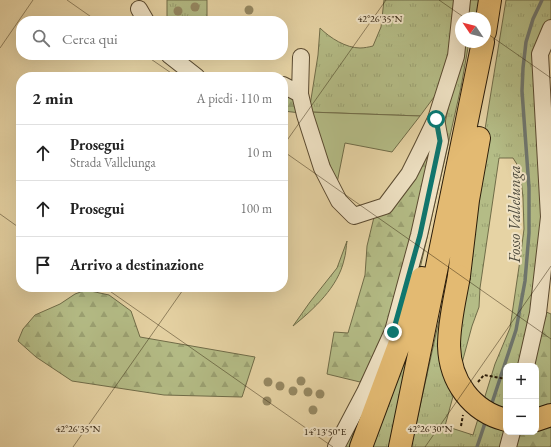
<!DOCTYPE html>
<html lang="it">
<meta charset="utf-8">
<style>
:root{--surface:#fff;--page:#f2f2f2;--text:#222;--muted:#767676;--line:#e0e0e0}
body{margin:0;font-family:"EB Garamond",serif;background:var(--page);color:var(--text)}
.controls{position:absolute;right:12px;bottom:12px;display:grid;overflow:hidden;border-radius:8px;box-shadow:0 4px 16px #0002}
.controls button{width:36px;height:36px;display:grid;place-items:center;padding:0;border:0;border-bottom:1px solid var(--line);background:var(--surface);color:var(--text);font:20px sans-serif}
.compass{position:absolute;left:455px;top:12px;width:36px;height:36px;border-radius:50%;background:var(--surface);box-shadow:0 4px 16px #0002;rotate:305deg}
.stop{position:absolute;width:12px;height:12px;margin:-9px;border:3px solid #0f766e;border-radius:50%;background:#fff}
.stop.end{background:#0f766e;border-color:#fff;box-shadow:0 1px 4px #0008}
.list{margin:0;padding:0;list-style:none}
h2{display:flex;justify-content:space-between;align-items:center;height:52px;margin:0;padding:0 16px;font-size:17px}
h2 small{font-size:13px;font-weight:400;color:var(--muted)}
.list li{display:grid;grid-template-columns:26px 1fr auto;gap:12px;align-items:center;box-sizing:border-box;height:56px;padding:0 16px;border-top:1px solid var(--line)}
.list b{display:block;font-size:15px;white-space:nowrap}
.list p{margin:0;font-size:13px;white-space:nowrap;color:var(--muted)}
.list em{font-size:13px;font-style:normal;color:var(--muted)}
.icon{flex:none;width:22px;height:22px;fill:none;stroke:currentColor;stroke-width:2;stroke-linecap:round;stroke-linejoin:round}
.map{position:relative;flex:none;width:551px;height:447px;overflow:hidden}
.search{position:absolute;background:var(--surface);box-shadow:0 4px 16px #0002;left:16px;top:16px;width:272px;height:44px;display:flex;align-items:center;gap:10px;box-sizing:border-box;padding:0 14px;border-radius:16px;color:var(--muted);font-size:15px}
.panel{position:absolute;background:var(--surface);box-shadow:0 4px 16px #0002;left:16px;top:72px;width:272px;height:220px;border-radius:16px}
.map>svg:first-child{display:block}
</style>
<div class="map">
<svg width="551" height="447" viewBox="0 0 551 447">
<defs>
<pattern id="grass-tufts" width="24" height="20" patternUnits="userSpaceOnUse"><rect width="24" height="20" fill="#b4bc86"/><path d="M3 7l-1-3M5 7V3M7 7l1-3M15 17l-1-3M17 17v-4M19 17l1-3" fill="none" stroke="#9ba172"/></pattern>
<pattern id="forest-firs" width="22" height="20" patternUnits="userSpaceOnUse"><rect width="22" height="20" fill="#b4bc86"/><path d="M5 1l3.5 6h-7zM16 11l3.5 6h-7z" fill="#9ba172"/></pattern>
</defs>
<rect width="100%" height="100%" fill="#e6d3a4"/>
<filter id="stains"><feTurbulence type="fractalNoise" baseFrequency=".005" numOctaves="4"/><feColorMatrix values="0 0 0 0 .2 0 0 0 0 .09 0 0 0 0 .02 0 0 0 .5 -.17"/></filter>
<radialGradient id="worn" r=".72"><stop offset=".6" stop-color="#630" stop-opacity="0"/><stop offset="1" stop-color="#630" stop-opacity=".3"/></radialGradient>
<path fill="url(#grass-tufts)" stroke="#706c48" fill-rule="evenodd" d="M167 0H207V21H167Z
M384 0H458L450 59 440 89 420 116 309 112 318 55 320 28C330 38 346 48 360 48 364 48 369 47 373 46L381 27Z
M468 0H482L475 18H466Z
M506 0H551V19L537 54 544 206 524 366H506V447H411L445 293 480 160ZM499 158H513L520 169 523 198 524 229 520 260 510 328 495 364 473 435 445 426 472 326 479 307 480 288Z
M462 42H469L461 87 417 282 353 447H339L421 238Z
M347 241C346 247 346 254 344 260 338 287 314 309 293 326L310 302 337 268Z
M417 327 392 447H370Z"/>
<path fill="url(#forest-firs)" stroke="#706c48" d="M283 87 298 96 301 113 283 111Z
M437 140 400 292 374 359 360 382 327 374 334 332 348 333 365 275 367 246 375 213Z
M86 290 109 295 131 311 140 337 255 357 242 397 164 395 72 381 36 357 18 341 23 329 35 315 60 304 75 294Z
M544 311 551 314V407L536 412V366H533Z
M551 426V445L550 447H516L518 433 536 432V430Z"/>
<path fill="#b4bc86" stroke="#706c48" d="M309 112 420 116 392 152 345 143 337 183Z"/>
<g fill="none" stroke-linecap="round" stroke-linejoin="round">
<path stroke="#6f776f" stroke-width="3.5" d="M491 406 516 330 525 281 529 233V188L522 91 523 68 526 42 533 19 542 0
M477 447 486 420"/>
<g stroke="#5a4a30" stroke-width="18">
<path id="minor" d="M139 9 146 21
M169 55 197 77
M301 57 300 94 305 115 322 168 339 201 354 216 385 206 409 174 422 148 436 119 456 56 462 0
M283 85 300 94
M526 366 538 313 549 217 540 54 551 28
M336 447 365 392 393 331 419 235 440 141 436 119
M508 447 512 432"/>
</g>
<g stroke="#2b1c09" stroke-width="24">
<path id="highway" d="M485 32 490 0
M459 276 468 200 479 138
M536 420 551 415
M361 447 412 310 422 278
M400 447 483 42"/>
</g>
<path stroke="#2b1c09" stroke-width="2" stroke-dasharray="3 2" stroke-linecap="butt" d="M478 382 484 375 506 379
M461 426 463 415"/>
<use href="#minor" stroke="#efe2c4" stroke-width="16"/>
<use href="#highway" stroke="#e3ba72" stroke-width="22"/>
<g stroke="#2b1c09" stroke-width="24" stroke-linecap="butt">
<path id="highway-bridge" d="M459 276C455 299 449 322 449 346 450 381 471 411 506 420"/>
</g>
<use href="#highway-bridge" stroke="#e3ba72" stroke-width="22"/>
</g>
<g fill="#968963">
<circle cx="195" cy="7" r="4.5"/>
<circle cx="249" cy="10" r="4.5"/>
<circle cx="178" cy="11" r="4.5"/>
<circle cx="301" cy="381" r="4.5"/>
<circle cx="268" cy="382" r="4.5"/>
<circle cx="280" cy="386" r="4.5"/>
<circle cx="293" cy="391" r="4.5"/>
<circle cx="308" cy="392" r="4.5"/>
<circle cx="320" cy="394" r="4.5"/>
<circle cx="267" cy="401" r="4.5"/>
<circle cx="313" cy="410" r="4.5"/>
</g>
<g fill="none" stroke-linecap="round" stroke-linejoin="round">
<path stroke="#0f766e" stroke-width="5" d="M393 332 420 235 440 141 436 119"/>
</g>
<path fill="none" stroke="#2b1c09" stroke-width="1" stroke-opacity="0.45" d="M67 0 97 21M439 0 465 18M485 32 551 78M0 48 33 0M145 55 177 77M283 146 386 0M283 151 551 339M0 214 21 229M104 287 333 447M73 447 185 287M425 447 551 266"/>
<g text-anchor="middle" stroke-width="4" stroke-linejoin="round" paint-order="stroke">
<g font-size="16" font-style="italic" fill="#4d4a3c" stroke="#efe2c4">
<text transform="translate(514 214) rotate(-90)" y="6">Fosso Vallelunga</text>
</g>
</g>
<g font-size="10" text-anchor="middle" fill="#2b1c09" stroke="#efe2c4" stroke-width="4" stroke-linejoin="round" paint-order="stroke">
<text x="380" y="22">42°26'35"N</text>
<text x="78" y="432">42°26'35"N</text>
<text x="430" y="432">42°26'30"N</text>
<text x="325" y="435">14°13'50"E</text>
</g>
<rect width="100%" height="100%" filter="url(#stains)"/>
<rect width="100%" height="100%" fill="url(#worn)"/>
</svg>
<div class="controls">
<button>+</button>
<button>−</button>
</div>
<svg class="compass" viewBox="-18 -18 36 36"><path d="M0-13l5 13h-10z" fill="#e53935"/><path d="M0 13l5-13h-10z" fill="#767676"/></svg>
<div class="stop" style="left:436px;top:119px"></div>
<div class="stop end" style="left:393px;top:332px"></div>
<div class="search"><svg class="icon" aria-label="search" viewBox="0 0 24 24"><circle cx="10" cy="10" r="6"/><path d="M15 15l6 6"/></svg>Cerca qui</div>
<section class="panel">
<h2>2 min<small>A piedi · 110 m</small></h2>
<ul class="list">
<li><svg class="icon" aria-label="ahead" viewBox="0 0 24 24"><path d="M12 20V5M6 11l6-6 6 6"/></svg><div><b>Prosegui</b><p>Strada Vallelunga</p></div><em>10 m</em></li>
<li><svg class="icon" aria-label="ahead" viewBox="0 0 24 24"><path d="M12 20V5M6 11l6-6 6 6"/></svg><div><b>Prosegui</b></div><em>100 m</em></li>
<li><svg class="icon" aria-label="arrive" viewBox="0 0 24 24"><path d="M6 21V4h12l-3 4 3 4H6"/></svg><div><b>Arrivo a destinazione</b></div></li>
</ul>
</section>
</div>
